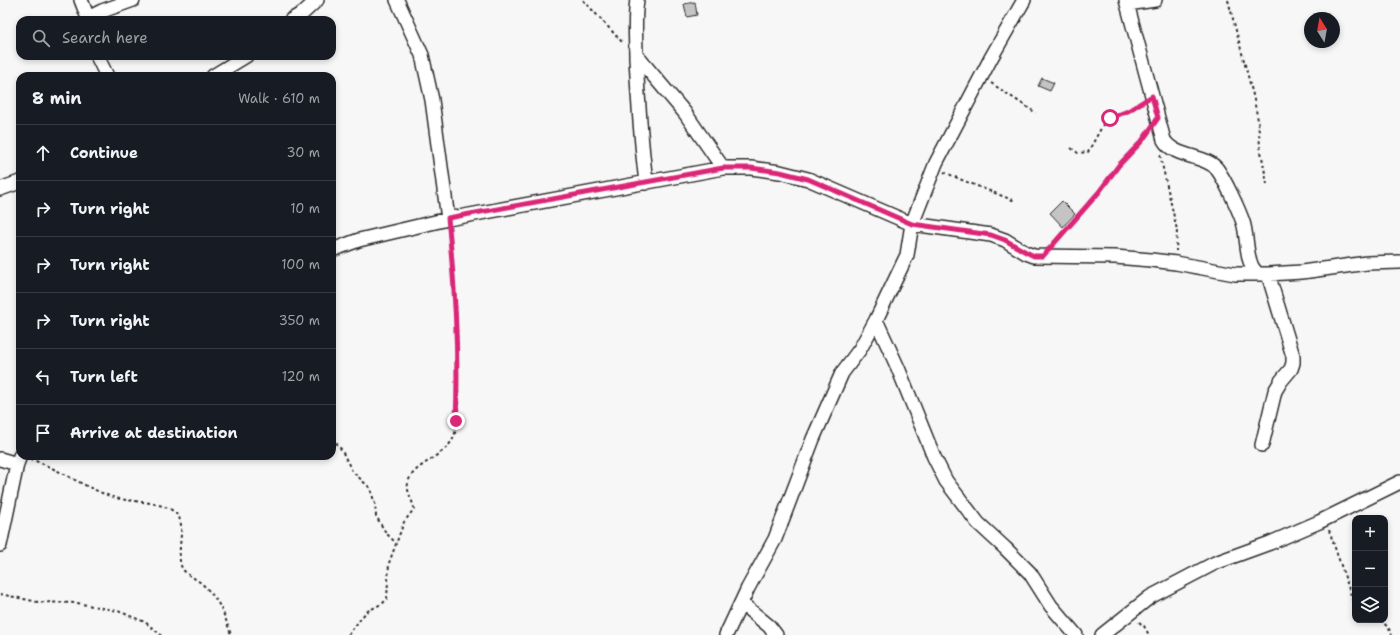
<!DOCTYPE html>
<meta charset="utf-8">
<style>
:root{--surface:#171b24;--page:#20242c;--text:#f1f3f6;--muted:#9ea1a6;--line:#363941}
body{margin:0;font-family:"Shantell Sans",sans-serif;background:var(--page);color:var(--text)}
.controls{position:absolute;right:12px;bottom:12px;display:grid;overflow:hidden;border-radius:8px;box-shadow:0 2px 6px #0003}
.controls button{width:36px;height:36px;display:grid;place-items:center;padding:0;border:0;border-bottom:1px solid var(--line);background:var(--surface);color:var(--text);font:20px sans-serif}
.compass{position:absolute;left:1304px;top:12px;width:36px;height:36px;border-radius:50%;background:var(--surface);box-shadow:0 2px 6px #0003;rotate:349deg}
.stop{position:absolute;width:12px;height:12px;margin:-9px;border:3px solid #db2777;border-radius:50%;background:#fff}
.stop.end{background:#db2777;border-color:#fff;box-shadow:0 1px 4px #0008}
.list{margin:0;padding:0;list-style:none}
h2{display:flex;justify-content:space-between;align-items:center;height:52px;margin:0;padding:0 16px;font-size:17px}
h2 small{font-size:13px;font-weight:400;color:var(--muted)}
.list li{display:grid;grid-template-columns:26px 1fr auto;gap:12px;align-items:center;box-sizing:border-box;height:56px;padding:0 16px;border-top:1px solid var(--line)}
.list b{display:block;font-size:15px;white-space:nowrap}
.list em{font-size:13px;font-style:normal;color:var(--muted)}
.icon{flex:none;width:22px;height:22px;fill:none;stroke:currentColor;stroke-width:2;stroke-linecap:round;stroke-linejoin:round}
.map{position:relative;flex:none;width:1400px;height:635px;overflow:hidden}
.search{position:absolute;background:var(--surface);box-shadow:0 2px 6px #0003;left:16px;top:16px;width:320px;height:44px;display:flex;align-items:center;gap:10px;box-sizing:border-box;padding:0 14px;border-radius:12px;color:var(--muted);font-size:15px}
.panel{position:absolute;background:var(--surface);box-shadow:0 2px 6px #0003;left:16px;top:72px;width:320px;height:388px;border-radius:12px}
.map>svg:first-child{display:block}
</style>
<div class="map">
<svg width="1400" height="635" viewBox="0 0 1400 635">
<rect width="100%" height="100%" fill="#f7f7f7"/>
<filter id="ink" filterUnits="userSpaceOnUse"><feTurbulence type="fractalNoise" baseFrequency=".025" numOctaves="2"/><feDisplacementMap in="SourceGraphic" scale="8" xChannelSelector="R" yChannelSelector="G"/><feConvolveMatrix kernelMatrix="1 2 1 2 8 2 1 2 1" color-interpolation-filters="sRGB"/></filter>
<g filter="url(#ink)">
<path fill="#c4c4c4" stroke="#2b2b2b" d="M695 2 697 15 687 17 684 4Z
M1042 78 1054 83 1050 91 1038 86Z
M1062 201 1075 214 1063 227 1050 213Z"/>
<g fill="none" stroke-linecap="round" stroke-linejoin="round">
<g stroke="#2b2b2b" stroke-width="16">
<path id="street" d="M81 0 88 18
M397 0 422 55 432 100 448 219
M637 0C634 20 636 38 636 58 638 100 641 141 646 183
M1126 0 1164 140C1174 158 1207 155 1217 169 1225 180 1238 208 1243 222 1247 234 1246 253 1251 264 1252 268 1255 271 1258 274
M1127 4 1155 0
M87 20 88 18 102 11 133 0
M291 20 303 13 317 0
M636 55 685 113 723 168
M97 56 107 76
M213 76 246 56
M0 189 20 182
M332 250 359 240 448 219 723 168H751L780 172 808 179 912 224 991 235 1005 240 1026 253 1034 256 1115 257 1151 260 1176 263 1235 274H1268L1302 272 1367 263 1400 262
M876 320 898 368 934 457 946 481 978 523 1005 548 1030 573 1051 606 1076 635
M1262 445 1275 391 1281 381 1291 369 1293 363V356L1268 274
M0 459 17 464
M0 545 17 464 20 456
M741 603 769 626 776 635
M726 635 748 588 775 539 813 439 842 373 860 349 876 320 907 255 912 224 936 163 991 58 1024 0
M1102 635 1150 597 1215 563 1270 543 1319 522 1400 482"/>
</g>
<path stroke="#2b2b2b" stroke-width="2" stroke-dasharray="3 3" stroke-linecap="butt" d="M583 0 623 43
M1228 0 1253 95 1258 120 1260 146 1267 184
M991 83 1036 113
M1071 148 1078 153 1088 152 1104 123 1110 118 1129 111 1141 103
M1160 155 1177 230 1176 251
M944 172 962 180 1015 201
M1053 244 1099 192 1119 165 1142 141 1150 131
M332 438 341 449 352 471 370 488 375 504 376 516 386 533 396 543
M30 459C60 469 86 489 116 498 133 503 173 500 180 520 184 531 176 556 182 568 186 575 195 578 201 583 219 599 224 613 231 635
M1329 530 1355 607
M0 594 38 602 77 603 118 611 145 622 161 635
M1380 620 1388 627 1392 635
M1139 622 1144 626 1149 635
M348 635 366 612 383 603 387 599 389 563 404 522 414 509C413 500 406 492 408 483 412 463 450 456 455 433 459 416 457 393 457 375 457 327 455 280 449 232"/>
<use href="#street" stroke="#fff" stroke-width="13"/>
</g>
</g>
<g fill="none" stroke-linecap="round" stroke-linejoin="round" filter="url(#ink)">
<path stroke="#db2777" stroke-width="5" d="M456 421C459 353 455 286 448 218L723 168H751L780 172 808 179 912 224 991 235 1005 240 1026 252 1034 256H1043L1099 192 1119 165 1142 141 1158 118 1152 96 1128 111 1110 118"/>
</g>
</svg>
<div class="controls">
<button>+</button>
<button>−</button>
<button><svg class="icon" aria-label="layers" viewBox="0 0 24 24"><path d="M12 4l9 5-9 5-9-5zM3 14l9 5 9-5"/></svg></button>
</div>
<svg class="compass" viewBox="-18 -18 36 36"><path d="M0-13l5 13h-10z" fill="#e53935"/><path d="M0 13l5-13h-10z" fill="#9ea1a6"/></svg>
<div class="stop" style="left:1110px;top:118px"></div>
<div class="stop end" style="left:456px;top:421px"></div>
<div class="search"><svg class="icon" aria-label="search" viewBox="0 0 24 24"><circle cx="10" cy="10" r="6"/><path d="M15 15l6 6"/></svg>Search here</div>
<section class="panel">
<h2>8 min<small>Walk · 610 m</small></h2>
<ul class="list">
<li><svg class="icon" aria-label="ahead" viewBox="0 0 24 24"><path d="M12 20V5M6 11l6-6 6 6"/></svg><div><b>Continue</b></div><em>30 m</em></li>
<li><svg class="icon" aria-label="right" viewBox="0 0 24 24"><path d="M7 20v-9h11M14 6l5 5-5 5"/></svg><div><b>Turn right</b></div><em>10 m</em></li>
<li><svg class="icon" aria-label="right" viewBox="0 0 24 24"><path d="M7 20v-9h11M14 6l5 5-5 5"/></svg><div><b>Turn right</b></div><em>100 m</em></li>
<li><svg class="icon" aria-label="right" viewBox="0 0 24 24"><path d="M7 20v-9h11M14 6l5 5-5 5"/></svg><div><b>Turn right</b></div><em>350 m</em></li>
<li><svg class="icon" aria-label="left" viewBox="0 0 24 24"><path d="M17 20v-9H6M10 6l-5 5 5 5"/></svg><div><b>Turn left</b></div><em>120 m</em></li>
<li><svg class="icon" aria-label="arrive" viewBox="0 0 24 24"><path d="M6 21V4h12l-3 4 3 4H6"/></svg><div><b>Arrive at destination</b></div></li>
</ul>
</section>
</div>
